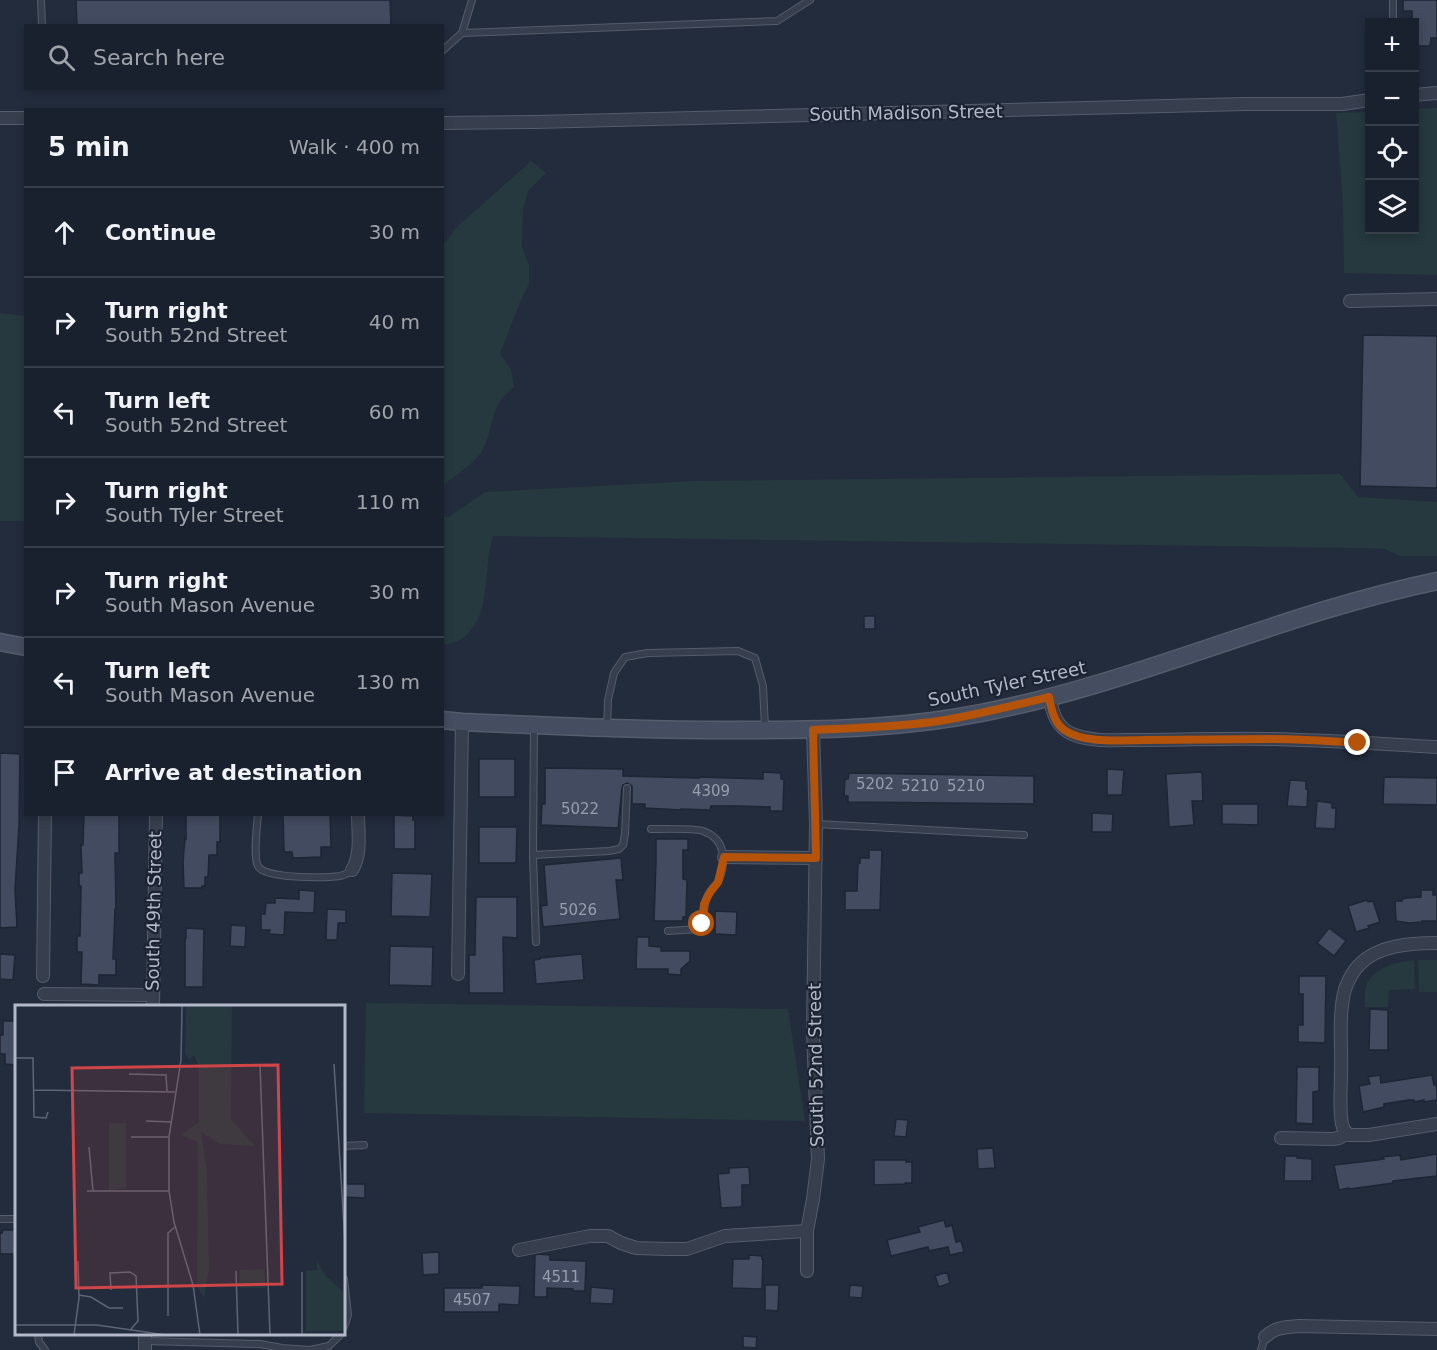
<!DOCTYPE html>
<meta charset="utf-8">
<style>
:root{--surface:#1a212e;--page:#232936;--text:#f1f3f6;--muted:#9fa3aa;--line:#383e4a}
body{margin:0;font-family:"DejaVu Sans",sans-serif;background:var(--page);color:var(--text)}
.controls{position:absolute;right:18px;top:18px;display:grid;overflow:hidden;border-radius:0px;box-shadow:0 3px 9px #0003}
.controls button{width:54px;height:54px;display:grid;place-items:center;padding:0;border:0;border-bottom:2px solid var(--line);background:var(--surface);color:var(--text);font:30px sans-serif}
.stop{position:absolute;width:18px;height:18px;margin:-14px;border:4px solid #b45309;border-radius:50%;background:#fff}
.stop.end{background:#b45309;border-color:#fff;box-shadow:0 2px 6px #0008}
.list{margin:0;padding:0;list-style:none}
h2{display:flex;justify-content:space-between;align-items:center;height:78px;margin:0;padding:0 24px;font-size:26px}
h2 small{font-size:20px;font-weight:400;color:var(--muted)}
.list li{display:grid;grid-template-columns:39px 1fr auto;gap:18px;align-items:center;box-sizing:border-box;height:90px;padding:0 24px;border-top:2px solid var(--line)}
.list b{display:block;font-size:22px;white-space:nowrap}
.list p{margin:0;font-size:20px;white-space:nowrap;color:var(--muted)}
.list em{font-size:20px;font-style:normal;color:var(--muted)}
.icon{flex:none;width:33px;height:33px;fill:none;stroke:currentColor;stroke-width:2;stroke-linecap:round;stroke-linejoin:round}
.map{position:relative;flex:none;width:1437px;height:1350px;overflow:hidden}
.search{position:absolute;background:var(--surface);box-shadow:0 3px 9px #0003;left:24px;top:24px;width:420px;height:66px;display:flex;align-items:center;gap:15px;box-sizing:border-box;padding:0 21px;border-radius:0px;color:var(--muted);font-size:22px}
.panel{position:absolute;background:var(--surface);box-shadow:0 3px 9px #0003;left:24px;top:108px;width:420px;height:708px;border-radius:0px}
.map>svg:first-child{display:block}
</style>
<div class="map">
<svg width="1437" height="1350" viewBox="0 0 1437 1350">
<rect width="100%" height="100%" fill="#232c3d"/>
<path fill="#25393e" d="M1437 108V275L1344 273 1343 203 1336 113 1369 112 1370 230H1414L1415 109Z
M531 161 546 173 528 191 523 210 522 247 529 265V284L520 302 500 354 511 369 514 387C510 391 504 396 500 401 491 416 491 435 482 451 477 461 453 478 443 485V245L456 228Z
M0 313 25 316V521H0Z
M1340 474 1358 497 1437 502V556H1401L1384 549 1366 548 493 536C481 574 496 633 446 645L443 643V517H449L485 492 694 481Z
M1414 960 1415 989 1389 990 1388 1007H1365C1365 1000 1364 989 1367 983 1376 967 1397 962 1414 960Z
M1418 960H1437V992H1419Z
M366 1003 788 1009 805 1121 364 1113Z"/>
<path fill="#424b5f" stroke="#1e2534" stroke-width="1.5" d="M76 0H390L391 26H77Z
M1403 0H1437V38H1431L1430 46H1414V22H1412V11H1403Z
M1363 335 1437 336V488L1360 486Z
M864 616H875V629H864Z
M0 753 20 754 19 825 15 890 17 927 0 928Z
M479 759H515V797H479Z
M545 768 623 769V776L699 778V777L763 779V772L781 773V779H784L783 811H770V807L734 806H711L710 810 681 809V810L645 808V804H632V786L627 783 623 785 622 788 618 828 541 825 542 804H545Z
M1107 769 1124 770 1122 795H1107Z
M1202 772 1203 801H1192L1194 825 1169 827 1166 774Z
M849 773 1034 776V804L848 802V796H844L845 779H848Z
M1384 777 1437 778V805L1383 804Z
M1290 780 1306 781V789H1308L1307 807 1287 806Z
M1317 801 1332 803V808H1336L1335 829 1315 828Z
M1222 804H1258V825L1222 824Z
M1092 813 1113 814 1112 832H1092Z
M84 814H119V853H115L116 909H115L113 959H116V975H99V985L81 984 82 952H77V936H80L81 886H79V873H82L81 845H83Z
M186 814H220V842H217V855H209L208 877H205V886H202V888H184L183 862 185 838 186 839Z
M283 814H330L331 847H321V857L293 858 292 852H284Z
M394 815 413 816V820H415V849H394Z
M479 827H517L516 863H479Z
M656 839H688V850H683V879L687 880 686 917H683V921H654L656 862Z
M869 850H882L880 910H845V891H857L858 863H860V858H869Z
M621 858 623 880H616L620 919 543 927 541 906 547 905 544 865Z
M392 873 432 874 430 917 391 916Z
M299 890 315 891 314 913 285 912 284 935 269 934 270 930H261V914H265L266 903H275V898L299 899Z
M1421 890H1433V895H1437V921H1422V922L1409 923 1396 921 1395 901H1402V899L1407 898 1421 897Z
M476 897H517V938L503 937 504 993H469V955H475Z
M1367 900 1368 902 1373 901 1380 922 1368 926 1369 928 1356 932 1348 906Z
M327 909 346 910V923H338L337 940H326Z
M715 911 737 912 736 935 715 934Z
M231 925 246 926 245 947 230 946Z
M186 928 204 929 203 987H185V938H186Z
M1329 928 1346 941 1334 956 1317 943Z
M637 937H649V946L661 947V951H690V961L681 969V975L668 974V969H636Z
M390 946 433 947 432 986 389 985Z
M0 954 15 955 13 980 0 979Z
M582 954 584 980 536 984 534 960 540 959V958Z
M1299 976H1326L1325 1043 1298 1042V1025H1303V994H1299Z
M1370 1009 1388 1010V1050H1369Z
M3 1021H16V1065L5 1064V1054H0V1035H3Z
M1297 1067H1319V1091L1313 1092V1124L1296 1123Z
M1380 1075 1381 1083 1432 1075 1434 1085 1436 1084 1437 1091V1100L1424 1102V1100L1414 1102V1100H1409L1384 1104V1107L1363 1112 1359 1086 1370 1084 1368 1077Z
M896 1119 908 1120 906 1137 894 1136Z
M993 1148 995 1168 978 1169 977 1149Z
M1437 1154V1176L1393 1181V1183L1350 1189 1349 1188 1339 1190 1334 1165 1377 1160 1384 1159 1383 1157 1400 1155 1401 1160Z
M1285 1156H1297V1158L1312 1159V1181H1284Z
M874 1160H906V1162H912V1183H905V1184L874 1185Z
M749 1167 750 1185H742V1206L740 1207 721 1208 718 1174 729 1173V1168Z
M344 1184H365V1198L344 1197Z
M944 1220 946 1227 952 1225 956 1242 961 1241 964 1252 950 1255 948 1247 929 1251 928 1247 891 1256 887 1240 920 1232 918 1227Z
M3 1230H16V1254H0V1232L2 1233Z
M439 1252V1274L423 1275 422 1253Z
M539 1254 550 1255V1260L586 1261 585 1291H573V1289L547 1288V1297H534L535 1255Z
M749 1255 762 1256V1259H763L762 1289 732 1288 733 1259H749Z
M947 1272 950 1283 939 1287 935 1276Z
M482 1285 520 1286 519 1305 499 1304V1312H444V1288H482Z
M765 1285H779L778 1311 765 1310Z
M850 1285 863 1286 862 1298 849 1297Z
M591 1287 614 1289 613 1304 590 1303Z
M743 1336 757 1337 756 1348 743 1347Z"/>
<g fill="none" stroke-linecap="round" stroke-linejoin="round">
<g stroke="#555c6b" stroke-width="8">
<path id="service" d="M41 0 42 26
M1393 22V0
M462 33 777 21 810 0
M442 51 462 33 472 0
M534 726 533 857 536 942
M607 728 608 700 614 673 625 657 648 653 738 651 755 658 763 686 765 728
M258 814C257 826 253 857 258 866 264 879 326 878 340 876 345 875 348 873 352 870
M816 824 1024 835
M651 829C662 829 694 828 703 831 726 839 727 862 718 882 715 887 710 891 707 897 703 907 705 919 699 929L668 931
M533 855 609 851 619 849 623 845 625 834 627 788
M344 1146 364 1145
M0 1219H16
M344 1279 348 1315 344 1327
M38 1334 39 1342 45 1350
M145 1341 260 1344 282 1348 310 1350 329 1346 341 1334
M1261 1350 1265 1337"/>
</g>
<g stroke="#555c6b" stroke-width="14">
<path id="minor" d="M1414 95 1437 93
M0 118H26
M442 123 535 122 1245 104H1342L1370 100
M1350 301 1437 299
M1049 697C1053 713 1056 727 1072 734 1091 742 1115 740 1135 740 1181 740 1227 738 1272 739 1327 740 1382 744 1437 747
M724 857 816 858
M352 870C362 854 358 832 358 814
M1437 943C1411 943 1378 945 1359 965 1352 972 1348 981 1345 989 1338 1015 1342 1046 1341 1073 1341 1089 1339 1108 1342 1124 1343 1129 1345 1132 1349 1135H1369L1437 1124
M458 974 462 722
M43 976 45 814
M44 994 153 995
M153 1006 156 814
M1281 1138 1333 1139 1339 1138 1346 1134
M519 1250 590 1236H608L621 1243 636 1248 668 1249H687L725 1236 807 1231
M807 1271V1231L813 1199 818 1159 813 1032 816 824 813 730
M1265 1337C1275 1327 1286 1327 1299 1326L1437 1329
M145 1350V1334"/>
</g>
<g stroke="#555c6b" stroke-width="19">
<path id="secondary" d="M0 642 26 647
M442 720 462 722C559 726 656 731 752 730 829 730 906 728 981 713 1137 683 1282 613 1437 581"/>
</g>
<use href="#service" stroke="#373e4d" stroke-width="6"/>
<use href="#minor" stroke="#373e4d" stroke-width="12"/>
<use href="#secondary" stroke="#454d60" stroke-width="16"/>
</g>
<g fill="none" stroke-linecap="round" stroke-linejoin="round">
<path stroke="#b45309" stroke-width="8" d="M702 924 704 904 710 892 718 882 724 857 816 858 813 730C855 728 898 727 939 721 976 715 1012 706 1049 697 1051 708 1054 723 1064 730 1084 744 1122 740 1145 740 1187 740 1229 739 1270 739 1299 739 1329 741 1358 743"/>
</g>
<g text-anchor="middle" stroke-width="4.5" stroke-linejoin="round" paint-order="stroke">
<g font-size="15" fill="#979eae">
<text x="875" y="789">5202</text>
<text x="920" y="791">5210</text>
<text x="966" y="791">5210</text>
<text x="711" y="796">4309</text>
<text x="580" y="814">5022</text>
<text x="578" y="915">5026</text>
<text x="561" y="1282">4511</text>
<text x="472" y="1305">4507</text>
</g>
<g font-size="18" fill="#b3b9c9" stroke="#1c2332">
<text transform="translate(906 113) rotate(-1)" y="6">South Madison Street</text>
<text transform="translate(1007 684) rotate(-12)" y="6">South Tyler Street</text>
<text transform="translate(154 911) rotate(-89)" y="6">South 49th Street</text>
<text transform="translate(816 1065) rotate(-91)" y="6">South 52nd Street</text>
</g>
</g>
<g transform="translate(15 1005)">
<rect width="330" height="330" fill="#232c3d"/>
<path d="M171 0H217L216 114 240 141 205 139 186 127 192 167 194 265 189 293 182 281 183 137 166 130 184 117V61L179 50 174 54 170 48ZM94 118H111V183L94 186ZM302 256 310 270 330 289V326H291V266L302 265ZM249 264 251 283H225V265Z" fill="#25393e"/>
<path fill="none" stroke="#5d6475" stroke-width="1.5" d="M167 0 166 55 154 132V186L159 217 178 280 185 330M0 53H18L19 112 31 113 33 107M319 59 330 238M245 60 255 330M114 69 151 70 152 86M19 85 160 87M131 116 156 117M116 132H153M74 142 78 186M72 186H154M221 266 223 330M287 267V330M96 285 95 268 115 267 121 271 123 316 116 324M64 290 76 292 94 303H108M153 311V228L160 222M0 320H82L151 330M59 330 64 293 63 256"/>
<path fill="#cf4548" fill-opacity="0.15" stroke="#cf4548" stroke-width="3" d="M263 60 267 279 61 283 57 63Z"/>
<rect width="330" height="330" fill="none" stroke="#b3b9c9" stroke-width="3"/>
</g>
</svg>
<div class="controls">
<button>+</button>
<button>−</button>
<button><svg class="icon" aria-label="locate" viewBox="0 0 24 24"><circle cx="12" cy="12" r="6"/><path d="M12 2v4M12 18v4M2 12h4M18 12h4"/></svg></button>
<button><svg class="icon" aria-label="layers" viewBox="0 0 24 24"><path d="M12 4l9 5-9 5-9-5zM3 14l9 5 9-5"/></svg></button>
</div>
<div class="stop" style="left:702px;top:924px"></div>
<div class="stop end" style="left:1358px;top:743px"></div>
<div class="search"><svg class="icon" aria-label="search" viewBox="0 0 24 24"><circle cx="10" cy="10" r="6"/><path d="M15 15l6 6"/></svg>Search here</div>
<section class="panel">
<h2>5 min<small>Walk · 400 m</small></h2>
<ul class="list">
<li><svg class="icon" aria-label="ahead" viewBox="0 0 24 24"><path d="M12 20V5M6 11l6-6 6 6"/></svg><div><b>Continue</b></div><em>30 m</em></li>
<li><svg class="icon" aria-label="right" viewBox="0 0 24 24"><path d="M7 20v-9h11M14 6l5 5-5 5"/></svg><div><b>Turn right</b><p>South 52nd Street</p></div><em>40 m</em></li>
<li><svg class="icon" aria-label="left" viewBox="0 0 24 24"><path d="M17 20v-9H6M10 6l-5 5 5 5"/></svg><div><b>Turn left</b><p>South 52nd Street</p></div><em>60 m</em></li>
<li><svg class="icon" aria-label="right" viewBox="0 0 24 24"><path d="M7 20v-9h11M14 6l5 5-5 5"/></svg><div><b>Turn right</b><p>South Tyler Street</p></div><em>110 m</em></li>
<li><svg class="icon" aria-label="right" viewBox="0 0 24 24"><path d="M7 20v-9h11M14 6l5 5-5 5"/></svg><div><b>Turn right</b><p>South Mason Avenue</p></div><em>30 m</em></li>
<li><svg class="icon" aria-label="left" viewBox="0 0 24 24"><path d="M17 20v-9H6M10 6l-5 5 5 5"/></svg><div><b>Turn left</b><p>South Mason Avenue</p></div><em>130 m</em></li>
<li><svg class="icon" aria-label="arrive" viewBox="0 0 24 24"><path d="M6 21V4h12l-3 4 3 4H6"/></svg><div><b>Arrive at destination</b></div></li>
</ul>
</section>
</div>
